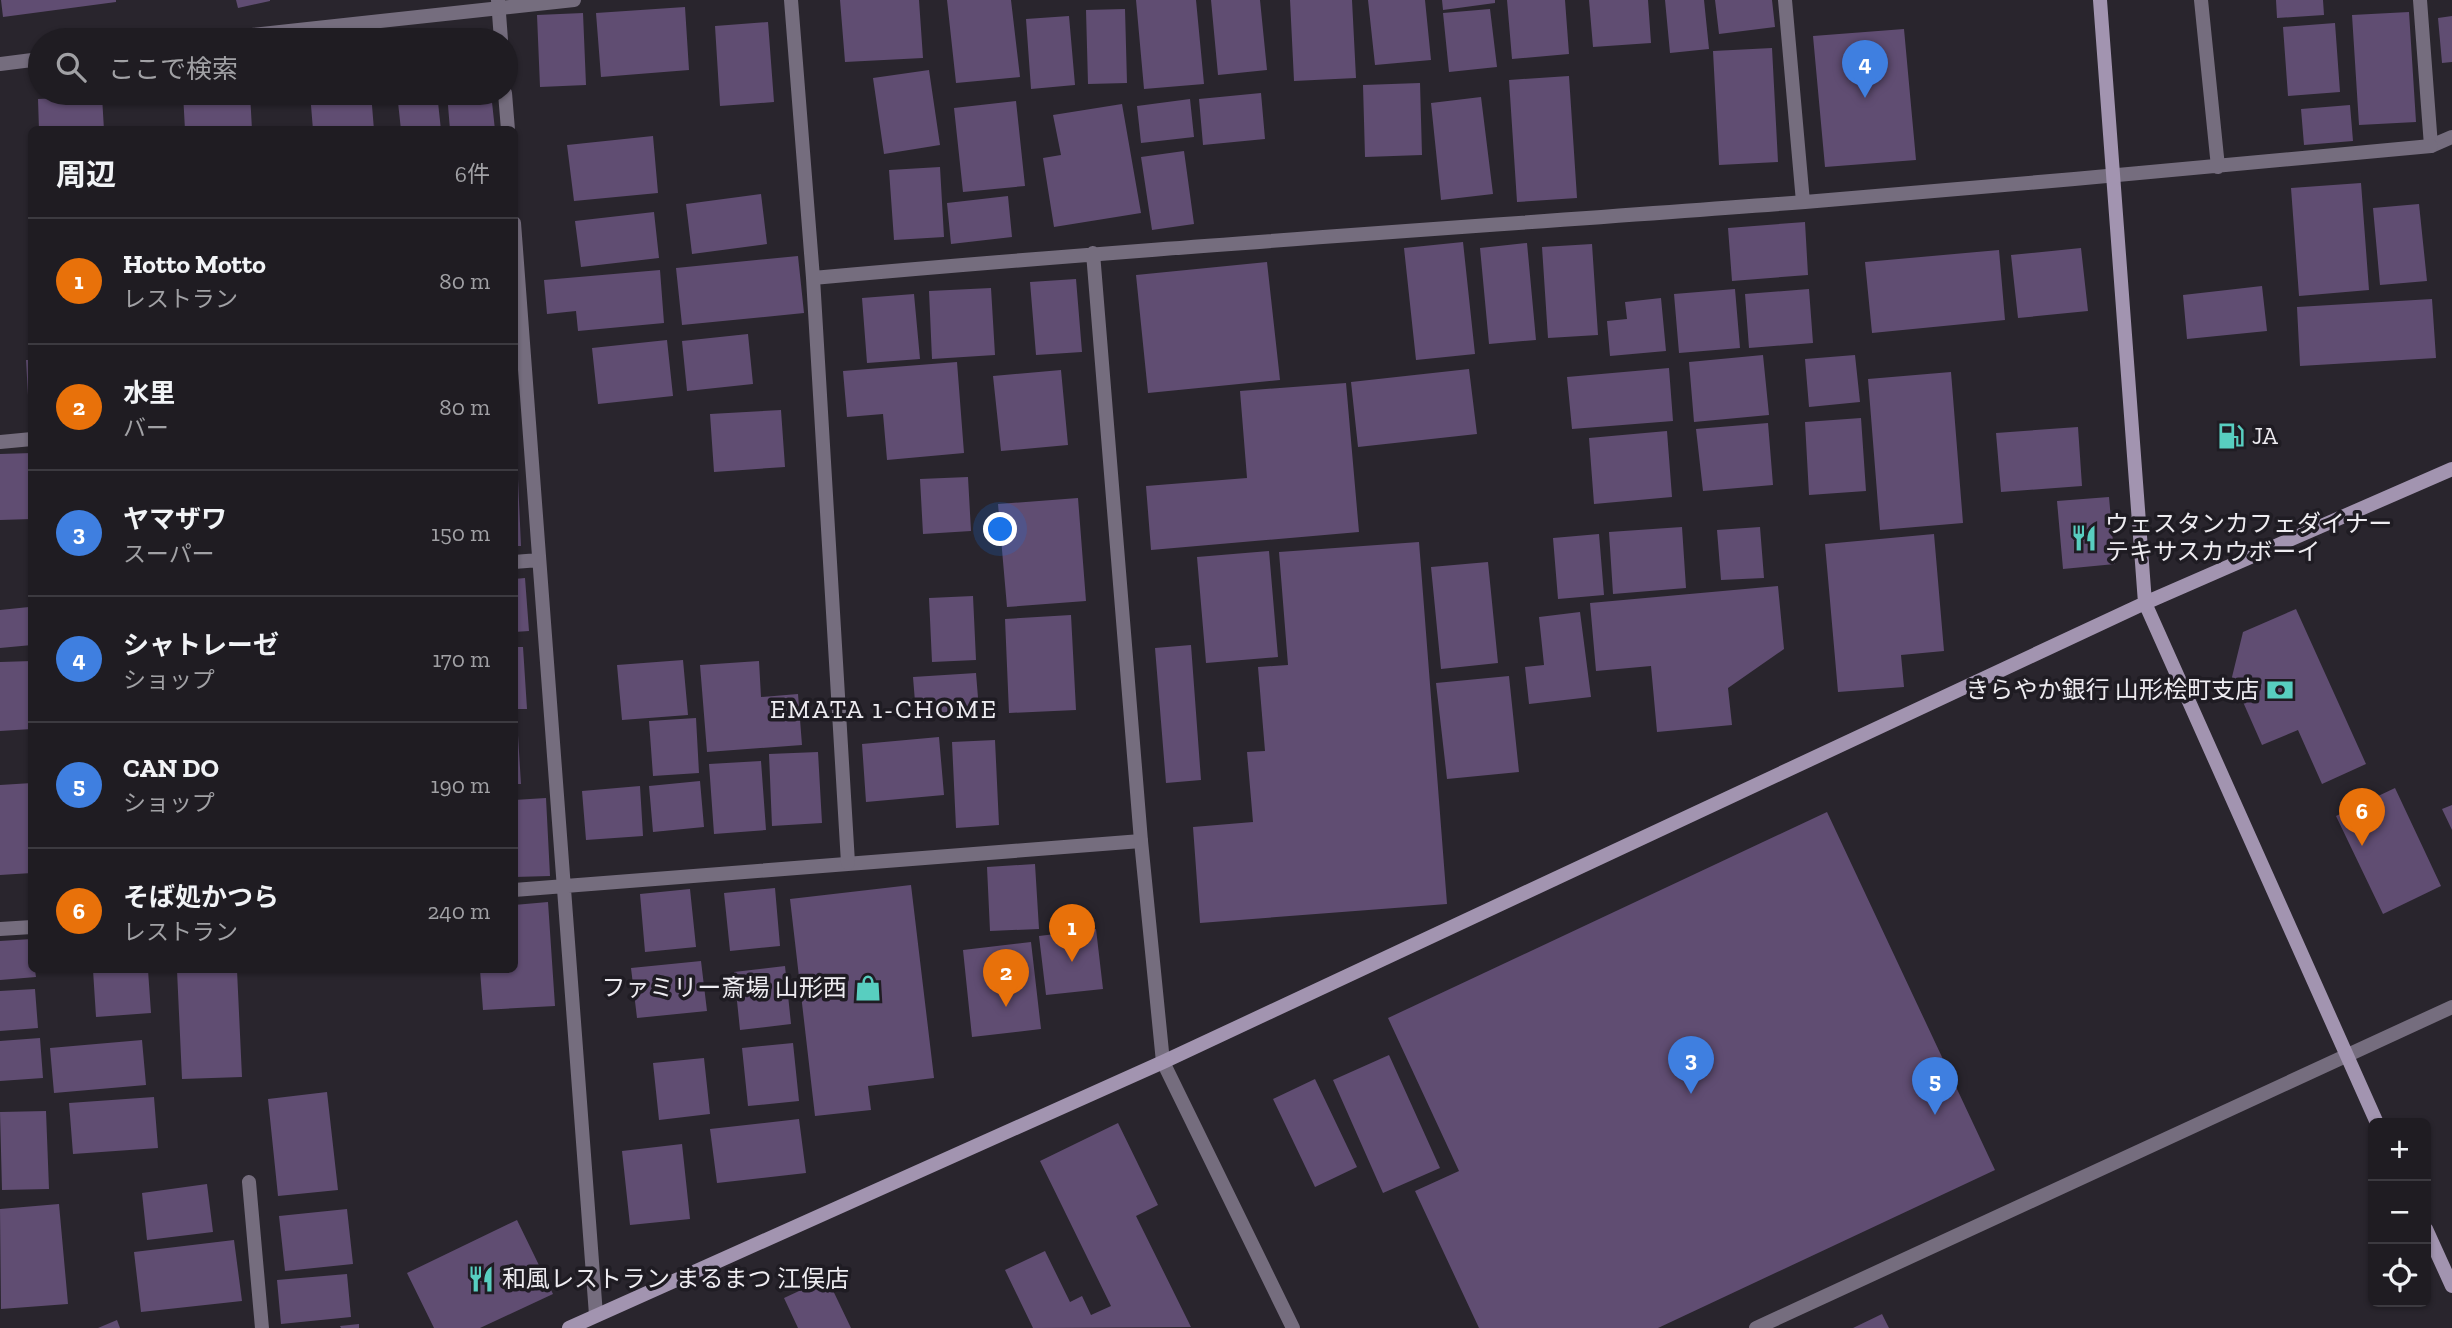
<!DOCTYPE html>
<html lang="ja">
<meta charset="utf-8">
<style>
:root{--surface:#1f1c22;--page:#27252a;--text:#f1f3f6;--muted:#a1a1a5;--line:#3c3a40;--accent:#58cec0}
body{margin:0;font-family:"Zilla Slab","Noto Sans JP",serif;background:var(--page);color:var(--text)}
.controls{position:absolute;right:21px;bottom:21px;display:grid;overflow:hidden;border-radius:10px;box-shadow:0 2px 5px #0004}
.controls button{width:63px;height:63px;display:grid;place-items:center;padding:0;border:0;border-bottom:2px solid var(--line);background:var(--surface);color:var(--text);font:35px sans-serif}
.you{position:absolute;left:1001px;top:530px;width:24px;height:24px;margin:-18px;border:5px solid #fff;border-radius:50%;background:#1a73e8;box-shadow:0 0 0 10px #1a73e833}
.badge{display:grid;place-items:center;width:46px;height:46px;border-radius:50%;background:var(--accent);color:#fff;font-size:23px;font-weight:700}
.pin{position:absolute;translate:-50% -58px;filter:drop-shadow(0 2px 4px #0008)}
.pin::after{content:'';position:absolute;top:37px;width:24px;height:21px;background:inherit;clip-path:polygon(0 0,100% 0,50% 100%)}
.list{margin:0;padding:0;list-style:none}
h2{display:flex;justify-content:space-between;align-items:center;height:91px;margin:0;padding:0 28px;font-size:30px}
h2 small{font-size:23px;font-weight:400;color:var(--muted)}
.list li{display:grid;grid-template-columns:46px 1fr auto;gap:21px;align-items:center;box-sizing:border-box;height:126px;padding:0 28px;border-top:2px solid var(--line)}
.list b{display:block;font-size:26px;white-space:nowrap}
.list p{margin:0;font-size:23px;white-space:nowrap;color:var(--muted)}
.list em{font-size:23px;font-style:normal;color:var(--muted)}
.icon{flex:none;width:38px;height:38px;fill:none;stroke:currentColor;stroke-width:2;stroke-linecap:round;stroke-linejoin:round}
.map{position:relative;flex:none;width:2452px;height:1328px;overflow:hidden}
.search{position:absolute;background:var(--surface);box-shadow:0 2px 5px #0004;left:28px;top:28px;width:490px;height:77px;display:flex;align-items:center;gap:18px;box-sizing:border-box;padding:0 24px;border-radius:38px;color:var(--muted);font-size:26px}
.panel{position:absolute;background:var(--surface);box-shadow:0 2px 5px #0004;left:28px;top:126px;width:490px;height:847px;border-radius:10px}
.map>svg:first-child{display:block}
</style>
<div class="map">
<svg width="2452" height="1328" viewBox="0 0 2452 1328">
<rect width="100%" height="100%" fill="#29252d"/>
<path fill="#604d72" d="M1 0H116V2L3 17Z
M236 0H270V1L238 8Z
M840 0H919L923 58 845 62Z
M947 0H1011L1020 77 956 83Z
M1136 0H1196L1204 84 1144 89Z
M1211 0H1260L1267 70 1218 75Z
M1290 0H1352L1356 78 1294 81Z
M1368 0H1425L1431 60 1375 65Z
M1442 0H1495V3L1443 10Z
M1507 0H1565L1569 54 1512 59Z
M1589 0H1648L1651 43 1593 47Z
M1665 0H1704L1709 49 1670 53Z
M1715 0H1772L1775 27 1719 34Z
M2276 0H2323L2324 15 2277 18Z
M685 7 689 70 601 77 596 13Z
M1125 9 1127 83 1088 84 1086 10Z
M1490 9 1497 67 1449 72 1443 13Z
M2409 12 2416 122 2359 125 2352 15Z
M583 13 586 85 540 87 537 15Z
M1069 16 1075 85 1031 89 1026 19Z
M2452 16V62L2442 63 2438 18Z
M768 22 774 102 720 106 715 26Z
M2335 23 2340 92 2288 96 2283 27Z
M1904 29 1916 160 1825 167 1813 36Z
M485 30 486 40H441V34Z
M1772 48 1778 162 1719 165 1713 51Z
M929 70 940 145 884 154 873 78Z
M1569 76 1577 198 1517 202 1509 80Z
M1420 83 1422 155 1365 157 1363 85Z
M183 93H250L252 130H185Z
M310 93H371L374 130H313Z
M397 93H437L441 130H401Z
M447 93H491L495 130H450Z
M1261 93 1265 139 1203 145 1199 99Z
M102 96 104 130H39L38 99Z
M1481 97 1493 194 1441 200 1431 103Z
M1190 99 1194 137 1141 143 1137 106Z
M1016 101 1025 186 963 192 954 108Z
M1122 104 1141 213 1054 227 1043 158 1061 155 1053 115Z
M2350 105 2353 141 2304 145 2301 109Z
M653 136 658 193 574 201 567 145Z
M1184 151 1194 224 1152 230 1141 157Z
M940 167 944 237 894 240 889 170Z
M2361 183 2369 290 2299 296 2291 188Z
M761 194 767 244 692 254 686 204Z
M1008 196 1012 237 951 244 947 203Z
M2419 204 2427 281 2380 285 2373 208Z
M654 212 659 258 581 267 575 221Z
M1805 222 1808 275 1732 281 1728 228Z
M1463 242 1475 354 1416 360 1404 248Z
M1527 243 1536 340 1489 344 1480 248Z
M1592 244 1598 335 1548 338 1542 247Z
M2081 248 2088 311 2018 318 2011 255Z
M1999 250 2005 320 1872 333 1865 262Z
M798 256 804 313 682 325 676 268Z
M1267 262 1280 380 1148 393 1136 275Z
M660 270 664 323 578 331 576 311 547 314 544 280Z
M1076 279 1082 352 1036 355 1030 282Z
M2262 286 2267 331 2187 339 2183 295Z
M991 288 995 355 932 359 929 291Z
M1735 289 1740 348 1679 353 1674 294Z
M1809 289 1813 343 1749 348 1745 294Z
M914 294 920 359 867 363 862 298Z
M1661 298 1666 351 1610 356 1607 321 1627 319 1625 302Z
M2432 299 2436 358 2300 366 2297 307Z
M748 334 753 384 687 391 682 341Z
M667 340 673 396 598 404 592 348Z
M1763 355 1769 415 1694 422 1689 362Z
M1855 355 1860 402 1809 407 1805 359Z
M26 360H32V413H29Z
M957 362 964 453 887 460 883 414 847 417 843 371Z
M1669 368 1673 421 1572 429 1567 377Z
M1469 369 1477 434 1358 447 1351 382Z
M1061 370 1068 445 1001 451 993 376Z
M1951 372 1963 523 1880 530 1868 379Z
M1346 383 1359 532 1151 550 1146 486 1247 478 1240 391Z
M781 410 785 467 714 472 710 414Z
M1861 418 1866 491 1809 495 1805 422Z
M1768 423 1773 485 1703 491 1696 429Z
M2078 427 2082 486 2001 492 1996 433Z
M1667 431 1672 497 1594 504 1589 438Z
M32 453V519L0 520V454Z
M968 477 971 531 923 534 920 479Z
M514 479H518L521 546H514Z
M2109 497 2115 564 2063 569 2057 501Z
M1078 498 1086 601 1007 607 998 504Z
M1682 527 1686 588 1613 594 1609 532Z
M1760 527 1764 578 1721 580 1717 530Z
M1599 534 1604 595 1558 599 1553 538Z
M1934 534 1944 651 1901 655 1904 687 1838 692 1825 544Z
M1419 542 1447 904 1200 923 1193 827 1253 822 1247 752 1265 751 1258 667 1288 665 1279 552Z
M1269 551 1278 657 1206 663 1197 557Z
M1488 562 1498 663 1441 669 1431 567Z
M525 578 529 631 514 632V579Z
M1778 586 1784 649 1728 688 1732 725 1657 732 1651 666 1596 671 1590 603Z
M973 596 976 660 932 662 929 598Z
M29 607 32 645 0 648V610Z
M2296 609 2366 764 2322 784 2298 730 2262 745 2232 677 2243 632Z
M1580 612 1591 697 1529 704 1525 667 1544 665 1539 617Z
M1071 615 1076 710 1009 713 1005 619Z
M1191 645 1201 780 1166 783 1155 648Z
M514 647H523L527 709H514Z
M683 660 688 715 622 720 617 665Z
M32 661V729L0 731V662Z
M759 661 761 697 798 694 802 745 707 752 700 665Z
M976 673 979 710 916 714 913 677Z
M1509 676 1519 772 1447 779 1436 683Z
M696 718 699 773 653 776 649 721Z
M514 719H517L521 784H514Z
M939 737 944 795 866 802 862 744Z
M995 740 999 825 956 828 952 742Z
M818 752 822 823 772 826 769 754Z
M761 761 766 830 714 834 709 764Z
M700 781 704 827 653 832 649 786Z
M32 783V873L0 875V785Z
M640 786 643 836 586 840 582 791Z
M2395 788 2441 886 2383 914 2336 816Z
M546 798 550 876 514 877V800Z
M2452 805V830L2442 809Z
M1827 812 1995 1170 1658 1328H1479L1415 1191 1459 1171 1388 1018Z
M1035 864 1039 929 990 931 987 867Z
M911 885 934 1078 868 1086 871 1110 815 1116 790 899Z
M775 888 780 946 730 951 724 893Z
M690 889 696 947 645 952 640 894Z
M548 902 555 1006 483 1010 480 970H514V905Z
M1096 929 1103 989 1046 995 1039 936Z
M32 939V970H35L36 977 0 980V941Z
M1031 942 1041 1029 972 1037 963 950Z
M701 961 707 1011 637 1018 631 968Z
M785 966 791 1024 740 1030 734 972Z
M93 970H148L151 1013 96 1017Z
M177 970H237L242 1077 182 1079Z
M35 989 38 1028 0 1031V991Z
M40 1038 43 1078 0 1081V1041Z
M142 1040 146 1085 54 1093 50 1048Z
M793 1043 799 1101 748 1106 742 1048Z
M1389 1055 1440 1168 1383 1193 1333 1080Z
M704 1058 710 1114 659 1120 653 1063Z
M1315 1079 1357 1167 1315 1187 1273 1099Z
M327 1092 338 1190 278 1196 268 1099Z
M154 1097 158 1148 73 1154 69 1103Z
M46 1111 49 1189 2 1190 0 1112Z
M799 1119 806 1173 717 1183 710 1129Z
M1118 1123 1158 1205 1136 1216 1191 1327 1033 1328 1005 1270 1045 1251 1070 1302 1082 1296 1091 1315 1111 1306 1040 1161Z
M682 1144 690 1219 630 1225 622 1151Z
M207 1184 213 1232 147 1240 142 1193Z
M59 1204 68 1304 1 1309 0 1209Z
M347 1209 353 1264 285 1271 279 1216Z
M517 1220 553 1294 480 1328H434L407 1273Z
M234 1240 242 1301 141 1312 134 1252Z
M347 1274 351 1317 281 1324 277 1280Z
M827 1278 851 1328H798L784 1298Z
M1882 1314 1889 1328H1853Z
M117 1320 120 1328H98Z
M359 1324V1328H341L340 1326Z"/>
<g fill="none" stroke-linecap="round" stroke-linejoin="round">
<path stroke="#756d7e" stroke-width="14" d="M498 0 501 40
M2420 0 2431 146 2452 137
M505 93 508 130
M514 223 596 1315
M0 442 32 439
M514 562 539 560
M514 890 1141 841
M0 929 32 927
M249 1182 262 1328
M1756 1328 2452 1007"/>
<path stroke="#756d7e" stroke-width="14" d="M791 0 813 278 848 863
M1785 0 1803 202
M2201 0 2218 167
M205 40 574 0
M0 64 40 59
M1093 253 1141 841 1163 1062 1293 1328
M813 278C1144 248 1475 227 1805 202 2014 185 2222 166 2431 146"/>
<path stroke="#a294b0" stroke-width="14" d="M2100 0 2145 603 2377 1123
M2426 1229 2452 1286
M569 1328 1163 1062 2145 603 2452 469"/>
</g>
<defs>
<g id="fuel-bare" transform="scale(2.1)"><path d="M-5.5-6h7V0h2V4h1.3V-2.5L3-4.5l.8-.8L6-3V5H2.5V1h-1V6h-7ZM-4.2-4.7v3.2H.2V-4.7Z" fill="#58cec0" stroke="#1f1c23" stroke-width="2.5" paint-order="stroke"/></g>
<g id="restaurant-bare" transform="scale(2.1)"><path d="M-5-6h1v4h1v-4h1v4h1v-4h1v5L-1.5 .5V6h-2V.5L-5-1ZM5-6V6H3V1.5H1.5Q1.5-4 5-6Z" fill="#58cec0" stroke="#1f1c23" stroke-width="2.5" paint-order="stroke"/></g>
<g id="bank-bare" transform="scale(2.1)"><path d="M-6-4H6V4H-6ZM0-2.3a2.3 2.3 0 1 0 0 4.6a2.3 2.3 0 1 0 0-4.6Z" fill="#58cec0" stroke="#1f1c23" stroke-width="2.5" paint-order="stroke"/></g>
<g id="shop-bare" transform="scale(2.1)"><path d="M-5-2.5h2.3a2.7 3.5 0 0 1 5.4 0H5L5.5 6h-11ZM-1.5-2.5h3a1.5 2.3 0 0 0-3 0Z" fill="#58cec0" stroke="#1f1c23" stroke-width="2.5" paint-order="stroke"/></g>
</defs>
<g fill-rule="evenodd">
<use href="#fuel-bare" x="2231" y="436"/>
<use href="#restaurant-bare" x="2084" y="538"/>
<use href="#bank-bare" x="2280" y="690"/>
<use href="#shop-bare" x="868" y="988"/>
<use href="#restaurant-bare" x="481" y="1279"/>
</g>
<g text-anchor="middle" stroke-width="7" stroke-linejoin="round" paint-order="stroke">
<g font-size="24" fill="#eeecf1" stroke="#1f1c23" text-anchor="start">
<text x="2252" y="444">JA</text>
<text x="2105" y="532">ウェスタンカフェダイナー<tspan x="2105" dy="28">テキサスカウボーイ</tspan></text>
<text x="2259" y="698" text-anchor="end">きらやか銀行 山形桧町支店</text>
<text x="847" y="996" text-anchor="end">ファミリー斎場 山形西</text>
<text x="502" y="1287">和風レストラン まるまつ 江俣店</text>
</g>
<g font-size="26" letter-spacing="2" fill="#eeecf1" stroke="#1f1c23">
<text x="884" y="718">EMATA 1-CHOME</text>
</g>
</g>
</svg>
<div class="controls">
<button>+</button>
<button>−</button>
<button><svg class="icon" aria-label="locate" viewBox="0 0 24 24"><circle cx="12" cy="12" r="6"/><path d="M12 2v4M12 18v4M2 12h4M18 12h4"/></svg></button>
</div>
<div class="you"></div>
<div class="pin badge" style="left:1072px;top:962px;background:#e8710a">1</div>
<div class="pin badge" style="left:1006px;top:1007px;background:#e8710a">2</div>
<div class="pin badge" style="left:1691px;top:1094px;background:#3f7fe0">3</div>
<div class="pin badge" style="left:1865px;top:98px;background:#3f7fe0">4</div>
<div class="pin badge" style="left:1935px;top:1115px;background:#3f7fe0">5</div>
<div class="pin badge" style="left:2362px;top:846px;background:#e8710a">6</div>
<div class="search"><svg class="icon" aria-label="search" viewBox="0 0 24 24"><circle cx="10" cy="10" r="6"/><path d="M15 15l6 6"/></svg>ここで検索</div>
<section class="panel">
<h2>周辺<small>6件</small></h2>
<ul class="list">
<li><span class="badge" style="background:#e8710a">1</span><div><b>Hotto Motto</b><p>レストラン</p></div><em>80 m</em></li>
<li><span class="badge" style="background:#e8710a">2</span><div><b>水里</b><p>バー</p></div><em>80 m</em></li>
<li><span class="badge" style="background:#3f7fe0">3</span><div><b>ヤマザワ</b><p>スーパー</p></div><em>150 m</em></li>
<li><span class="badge" style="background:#3f7fe0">4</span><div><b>シャトレーゼ</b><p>ショップ</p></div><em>170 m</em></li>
<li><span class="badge" style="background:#3f7fe0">5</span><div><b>CAN DO</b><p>ショップ</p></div><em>190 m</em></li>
<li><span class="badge" style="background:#e8710a">6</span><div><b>そば処かつら</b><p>レストラン</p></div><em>240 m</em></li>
</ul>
</section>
</div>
